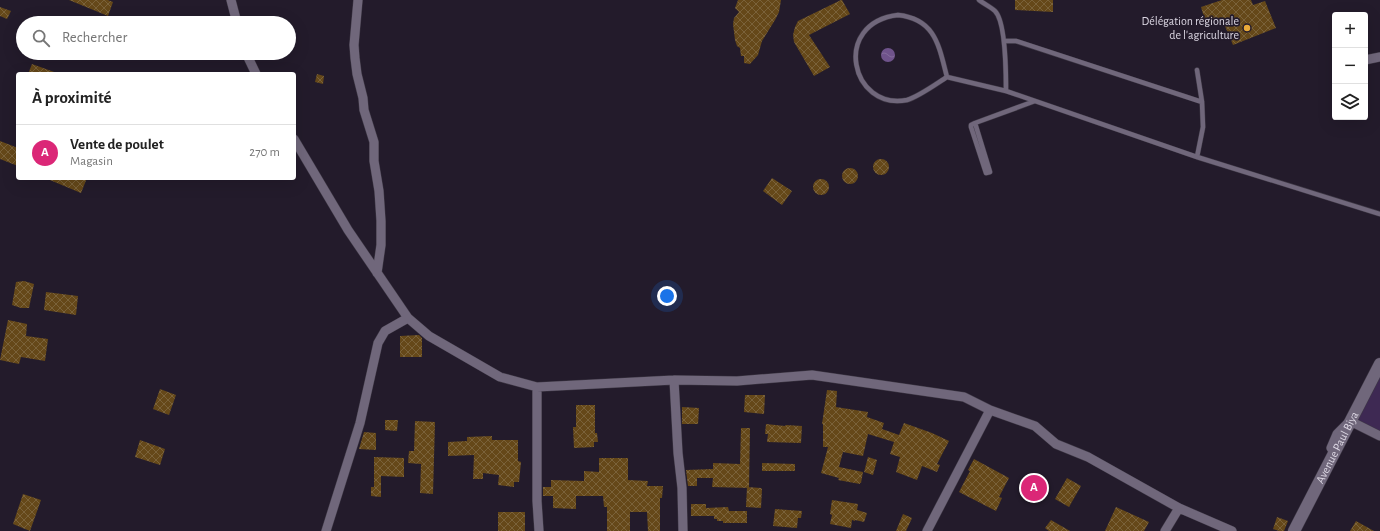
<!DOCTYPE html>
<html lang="fr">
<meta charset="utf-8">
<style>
:root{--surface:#fff;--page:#f6f6f6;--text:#222;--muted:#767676;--line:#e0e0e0;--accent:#db2777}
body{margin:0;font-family:"Alegreya Sans",sans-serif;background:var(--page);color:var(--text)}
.controls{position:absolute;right:12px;top:12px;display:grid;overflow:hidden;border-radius:4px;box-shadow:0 4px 16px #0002}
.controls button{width:36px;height:36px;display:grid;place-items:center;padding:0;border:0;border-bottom:1px solid var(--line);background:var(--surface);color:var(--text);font:20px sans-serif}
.you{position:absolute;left:667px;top:296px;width:14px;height:14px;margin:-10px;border:3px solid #fff;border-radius:50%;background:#1a73e8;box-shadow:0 0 0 6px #1a73e833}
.badge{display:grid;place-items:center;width:26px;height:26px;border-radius:50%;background:var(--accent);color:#fff;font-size:13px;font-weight:700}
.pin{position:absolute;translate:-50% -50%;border:2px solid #fff;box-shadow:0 1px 4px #0006}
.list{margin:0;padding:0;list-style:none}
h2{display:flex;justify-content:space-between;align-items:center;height:52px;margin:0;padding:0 16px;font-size:17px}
h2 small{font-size:13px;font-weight:400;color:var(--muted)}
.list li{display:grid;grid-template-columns:26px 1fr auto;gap:12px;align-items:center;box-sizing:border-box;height:56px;padding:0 16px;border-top:1px solid var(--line)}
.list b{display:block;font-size:15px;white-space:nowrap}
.list p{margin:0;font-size:13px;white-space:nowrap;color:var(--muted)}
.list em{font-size:13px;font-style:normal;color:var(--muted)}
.icon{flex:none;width:22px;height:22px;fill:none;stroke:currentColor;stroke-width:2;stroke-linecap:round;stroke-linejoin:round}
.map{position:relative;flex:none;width:1380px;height:531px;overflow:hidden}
.search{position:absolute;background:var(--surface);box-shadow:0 4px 16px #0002;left:16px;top:16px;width:280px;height:44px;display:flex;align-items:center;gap:10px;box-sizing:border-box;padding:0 14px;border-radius:22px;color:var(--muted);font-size:15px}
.panel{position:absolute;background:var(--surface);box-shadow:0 4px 16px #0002;left:16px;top:72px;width:280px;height:108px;border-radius:4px}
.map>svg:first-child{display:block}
</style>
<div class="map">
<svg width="1380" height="531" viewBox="0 0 1380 531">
<defs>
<pattern id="water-waves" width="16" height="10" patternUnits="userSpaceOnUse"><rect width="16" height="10" fill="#6f538b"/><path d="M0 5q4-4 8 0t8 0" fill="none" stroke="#836b9b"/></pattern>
<pattern id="building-cross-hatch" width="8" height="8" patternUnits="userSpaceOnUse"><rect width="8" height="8" fill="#654819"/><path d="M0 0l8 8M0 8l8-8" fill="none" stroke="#7a623a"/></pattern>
</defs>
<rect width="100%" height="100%" fill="#231b2b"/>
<path fill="#3e2953" d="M1380 364V435L1350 421Z"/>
<path fill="url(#water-waves)" d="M881 55a7 7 0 1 1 14 0a7 7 0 1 1-14 0Z"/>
<path fill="url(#building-cross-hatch)" d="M69 0H108L113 2 108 16Z
M738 0H781L779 12 775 20 762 41 758 55 750 64 744 63V56H741L740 48 737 46 735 40 733 24 734 18 739 12 735 8Z
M841 0H842L850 14 809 35 830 67 814 76 794 42 793 35 795 27 798 21Z
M1015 0H1053V12L1015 10Z
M1222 0H1251L1253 5 1265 1 1276 28 1233 45 1222 19 1206 24 1201 7Z
M0 7 11 11 7 19 0 16Z
M32 64 57 73 56 74H28Z
M317 74 324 76 323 84 315 82Z
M0 141 18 148V166L0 159Z
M873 167a8 8 0 1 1 16 0a8 8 0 1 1-16 0Z
M842 176a8 8 0 1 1 16 0a8 8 0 1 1-16 0Z
M45 178H87L81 193Z
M772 178 792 191 782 205 763 191Z
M813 187a8 8 0 1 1 16 0a8 8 0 1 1-16 0Z
M24 281 34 284 29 308H21L12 305 16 282Z
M46 292 78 296 76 315 44 310Z
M8 320 27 324 26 336 48 339 45 361 21 357 19 364 0 360Z
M419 335 422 338V357H400V336Z
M160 389 176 395 169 415 153 409Z
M827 390 837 391 836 407 868 412 867 417 884 423 882 429 899 435 904 423 932 433 949 441 937 464 940 465 937 472 922 466 917 480 896 472 900 457 890 454 894 442 868 434 863 456 843 452 839 467 863 472 861 483H860V484L838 480 839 478 821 473 828 447H823V424H822Z
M745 395H765L764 414 744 412Z
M576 405H595V433H597L598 442H594V447L574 448 573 427H576Z
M682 407 699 408 698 424H682Z
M385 420H398L397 431 385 430Z
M415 421 435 422 433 494 420 493 421 464 408 463 409 451H414Z
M766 424 785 426 786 425 802 426 801 443 767 442 768 434H765Z
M741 428H750L749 488 712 487 713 478H697V486H688L686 470 713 469V463L740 464Z
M364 432 376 433V450L359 449Z
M492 436V440H518V461L521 462 519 482H514V487L498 485 499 475 483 473V479H473L474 455 448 456V442L467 441V437Z
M140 440 165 449 160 465 135 457Z
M374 457 404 458V477L381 476V497L371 496V487H374Z
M868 457 877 460 873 475 864 472Z
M599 458H628V480L648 481 647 486H663L662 498H660V531H648L647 512H630V531H607V507H604L603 496H576V509L553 508V496H543V487H551V480L584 481V471L599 472Z
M974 459 1009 478 999 497 1002 498 996 511 959 492 970 471 968 470Z
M762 463 795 464V471H762Z
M1067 478 1081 486 1069 507 1055 499Z
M747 487 761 488 762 489 761 508 746 507Z
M23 494 41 500 30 531 13 524Z
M832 500 858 504 857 510 867 513 864 522 855 520V521L852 520 851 528 830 524 832 515 830 514Z
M691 504H706V508L728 507 729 511H747V523H723V521H717V519H714V516H691Z
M1116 507 1149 522 1144 531H1105Z
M775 509 802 511 801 518H798L797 528 773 526Z
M498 512H525V531H498Z
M903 514 912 518 906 531H896Z
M1277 517 1288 521 1284 531H1279L1273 529Z
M1051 520 1070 531H1049L1045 528Z
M1356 521 1374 531H1350Z"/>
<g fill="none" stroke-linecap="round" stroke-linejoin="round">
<g stroke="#3e3845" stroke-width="5.5">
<path id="lane" d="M979 0C984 4 991 7 995 11 1006 22 1006 74 1006 91
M898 15C936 19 939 47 947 77 936 84 918 97 907 100 851 111 831 23 898 15Z
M1005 41H1016L1202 102
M947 77 1006 91 1197 157 1380 214
M975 123 971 125V127L986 173 990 172 975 123 1035 101
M1197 157 1203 127 1202 102 1197 70"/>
</g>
<g stroke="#3e3845" stroke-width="10">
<path id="street" d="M231 0 237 23
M358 0 354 45 355 58 357 74 363 98 364 110 374 142V161L379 191 381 221V245L377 273
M246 53 256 74
M1365 60 1380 57
M294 139 348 230 408 318 429 336 500 377 537 387 674 380 737 381 812 375 964 397 990 410 1035 426 1056 444 1088 457 1179 508 1232 531
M674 380 678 453 682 488 683 531
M537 387V501L539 531
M1331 448 1337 434 1350 421 1380 436
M326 531 360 423 378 343 385 331 408 318
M927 531 990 410
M1165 531 1179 508"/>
</g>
<g stroke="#3e3845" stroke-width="13">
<g id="secondary">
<path id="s1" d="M1294 531 1380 364"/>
</g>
</g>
<use href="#lane" stroke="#70677b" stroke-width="4.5"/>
<use href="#street" stroke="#70677b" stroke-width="9"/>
<use href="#secondary" stroke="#70677b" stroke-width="12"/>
</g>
<circle fill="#eaaa39" stroke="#231b2b" stroke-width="1.5" cx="1247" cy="28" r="4"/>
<g text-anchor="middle" stroke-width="3.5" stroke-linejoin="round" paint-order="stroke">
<g font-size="12" fill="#dbd6e2" stroke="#231b2b" text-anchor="end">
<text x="1239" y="25">Délégation régionale<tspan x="1239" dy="14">de l'agriculture</tspan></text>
</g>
<g font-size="12" fill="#dbd6e2" stroke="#231b2b">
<text dy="4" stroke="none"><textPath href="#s1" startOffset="94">Avenue Paul Biya</textPath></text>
</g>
</g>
</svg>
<div class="controls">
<button>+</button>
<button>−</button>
<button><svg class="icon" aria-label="layers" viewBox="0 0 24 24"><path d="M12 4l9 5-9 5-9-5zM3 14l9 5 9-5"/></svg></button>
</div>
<div class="you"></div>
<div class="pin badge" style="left:1034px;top:488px">A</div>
<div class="search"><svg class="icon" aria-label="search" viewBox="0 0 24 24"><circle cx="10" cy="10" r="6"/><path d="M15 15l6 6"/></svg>Rechercher</div>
<section class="panel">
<h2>À proximité<small></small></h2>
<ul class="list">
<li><span class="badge">A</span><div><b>Vente de poulet</b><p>Magasin</p></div><em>270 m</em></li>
</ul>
</section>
</div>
